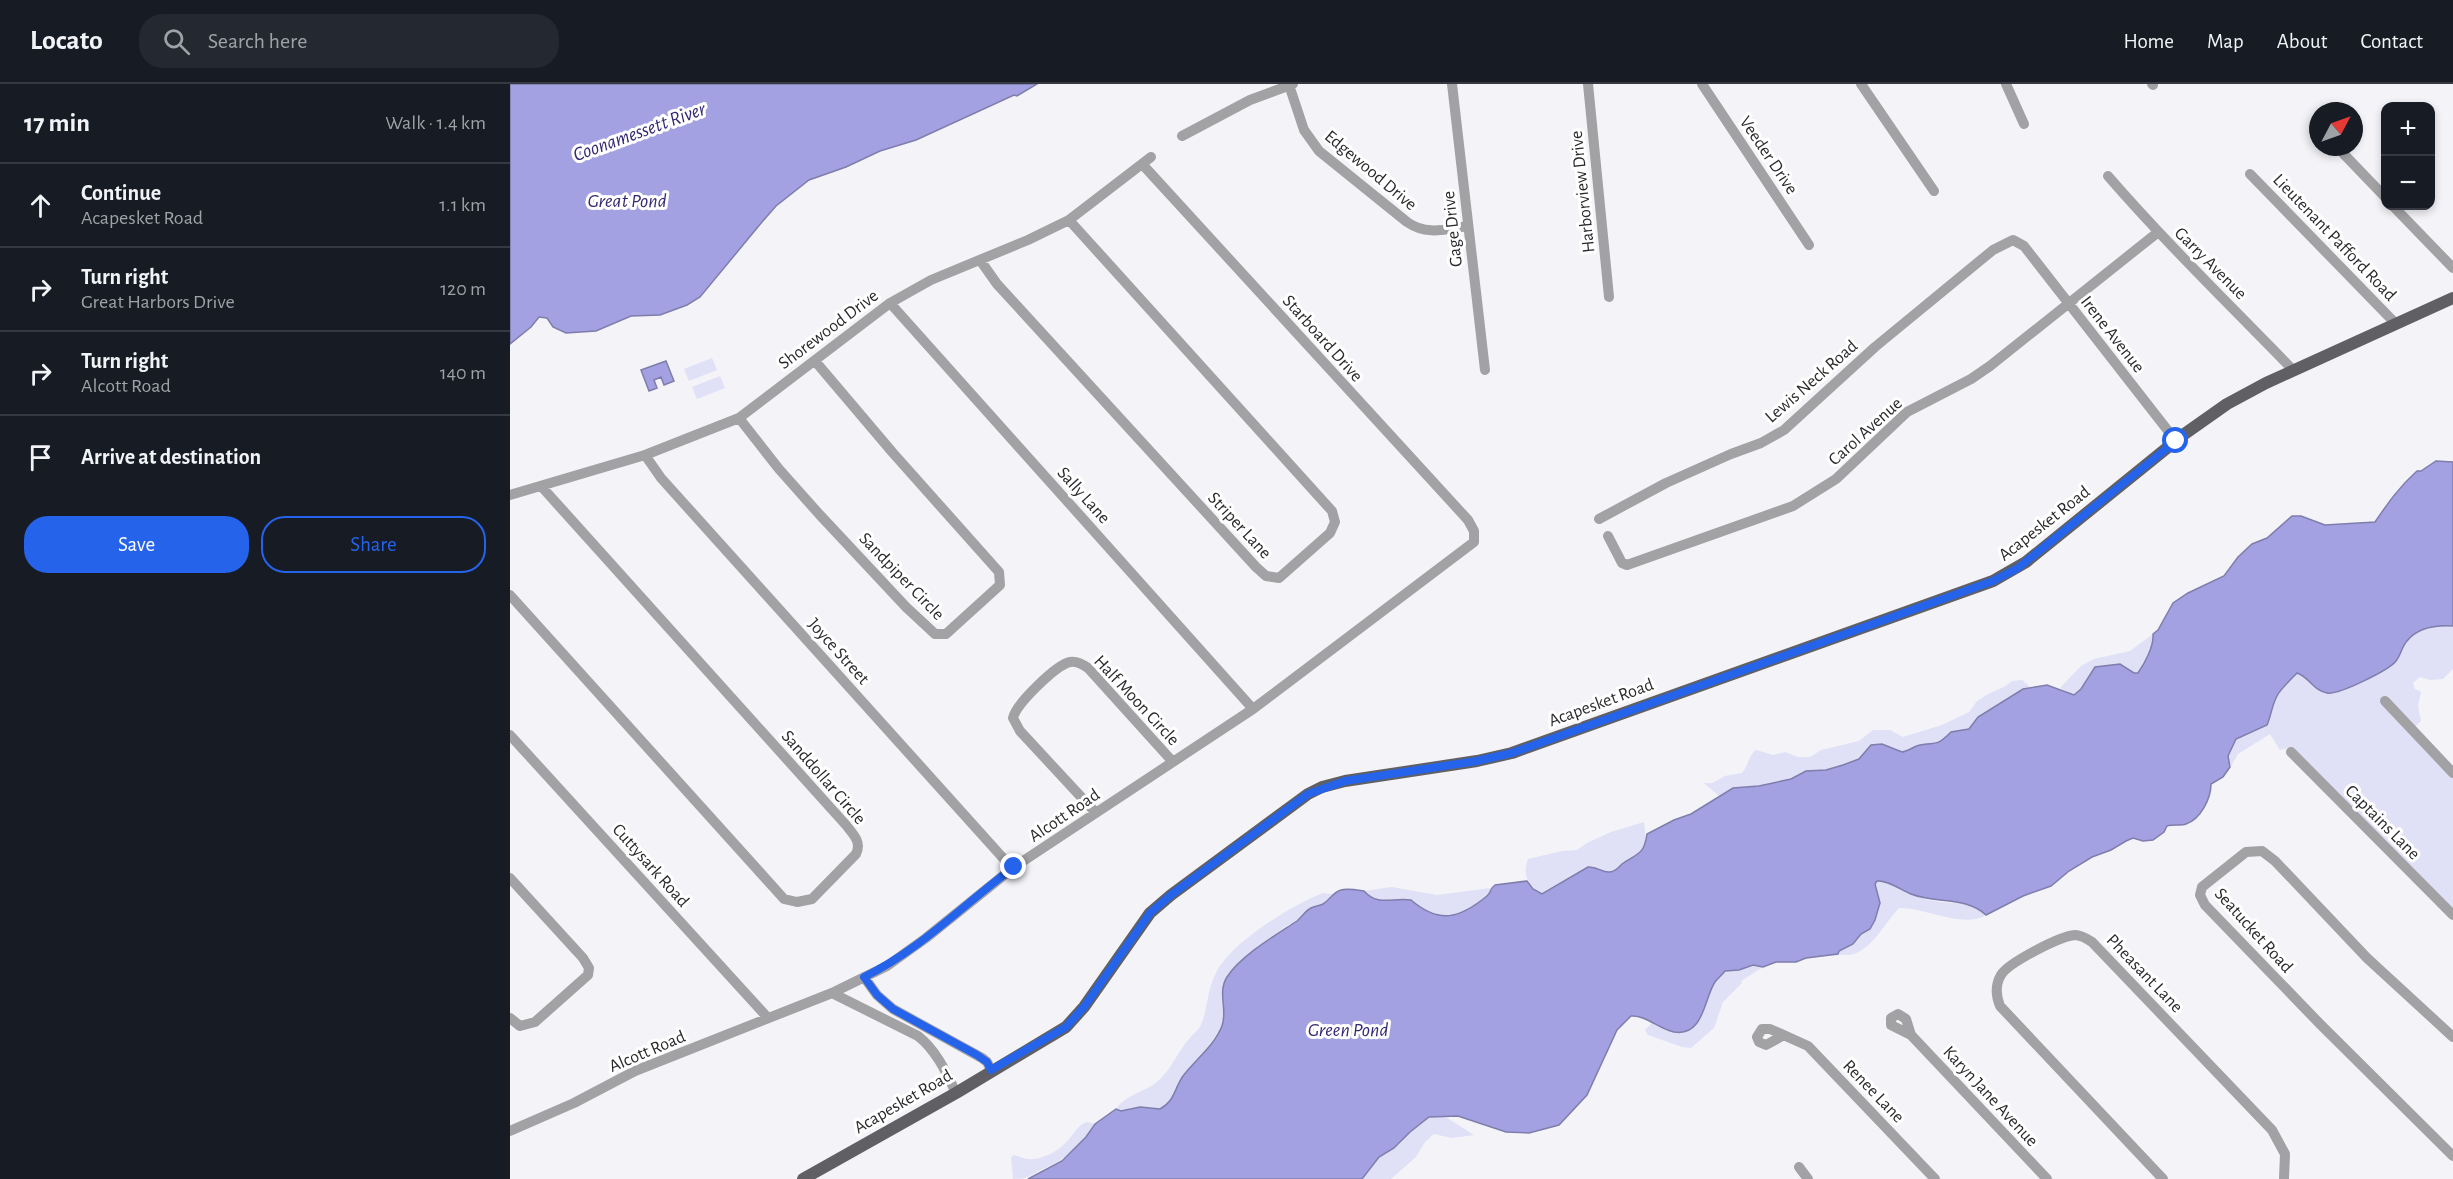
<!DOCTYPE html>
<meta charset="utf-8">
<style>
:root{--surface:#171b24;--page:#242831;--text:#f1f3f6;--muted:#9ea1a6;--line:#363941;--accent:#2563eb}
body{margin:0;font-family:"Alegreya Sans",sans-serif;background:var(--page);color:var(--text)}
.controls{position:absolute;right:18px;top:18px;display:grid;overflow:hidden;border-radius:12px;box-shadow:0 3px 9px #0003}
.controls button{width:54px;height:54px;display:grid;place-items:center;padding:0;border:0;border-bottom:2px solid var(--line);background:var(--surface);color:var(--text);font:30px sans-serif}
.compass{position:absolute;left:1799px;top:18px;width:54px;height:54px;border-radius:50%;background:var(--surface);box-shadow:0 3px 9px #0003;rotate:49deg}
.stop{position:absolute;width:18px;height:18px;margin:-14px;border:4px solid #2563eb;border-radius:50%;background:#fff}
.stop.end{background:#2563eb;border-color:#fff;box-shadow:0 2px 6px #0008}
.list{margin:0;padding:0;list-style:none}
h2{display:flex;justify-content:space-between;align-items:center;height:78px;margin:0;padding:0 24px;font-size:26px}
h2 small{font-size:20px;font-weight:400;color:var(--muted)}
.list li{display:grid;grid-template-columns:39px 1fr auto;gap:18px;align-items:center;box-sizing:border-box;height:84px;padding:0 24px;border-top:2px solid var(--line)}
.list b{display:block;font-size:22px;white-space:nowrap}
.list p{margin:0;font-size:20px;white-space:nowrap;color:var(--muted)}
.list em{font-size:20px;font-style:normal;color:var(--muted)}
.actions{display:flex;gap:12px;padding:18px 24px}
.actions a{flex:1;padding:14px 0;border:2px solid var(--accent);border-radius:24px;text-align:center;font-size:21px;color:var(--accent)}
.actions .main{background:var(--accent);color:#fff}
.icon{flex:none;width:33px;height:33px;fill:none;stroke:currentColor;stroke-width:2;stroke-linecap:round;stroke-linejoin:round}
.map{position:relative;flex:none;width:1943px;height:1095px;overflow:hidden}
header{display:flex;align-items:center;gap:36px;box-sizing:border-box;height:84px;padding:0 30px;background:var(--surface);border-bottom:2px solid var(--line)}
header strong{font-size:28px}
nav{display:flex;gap:33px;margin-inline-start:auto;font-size:21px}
.search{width:420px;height:54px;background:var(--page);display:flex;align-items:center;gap:15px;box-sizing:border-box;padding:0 21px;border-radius:24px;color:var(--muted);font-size:22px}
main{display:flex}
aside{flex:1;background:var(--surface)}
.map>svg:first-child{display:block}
</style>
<header>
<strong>Locato</strong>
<div class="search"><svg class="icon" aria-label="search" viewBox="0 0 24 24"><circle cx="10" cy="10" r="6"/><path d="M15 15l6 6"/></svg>Search here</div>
<nav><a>Home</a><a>Map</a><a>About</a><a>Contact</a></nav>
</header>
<main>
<aside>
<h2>17 min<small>Walk · 1.4 km</small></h2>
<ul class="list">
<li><svg class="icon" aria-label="ahead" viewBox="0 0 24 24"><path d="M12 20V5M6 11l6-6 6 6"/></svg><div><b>Continue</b><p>Acapesket Road</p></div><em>1.1 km</em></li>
<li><svg class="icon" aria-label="right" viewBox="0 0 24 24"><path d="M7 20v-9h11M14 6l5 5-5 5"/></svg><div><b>Turn right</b><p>Great Harbors Drive</p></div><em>120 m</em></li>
<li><svg class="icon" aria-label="right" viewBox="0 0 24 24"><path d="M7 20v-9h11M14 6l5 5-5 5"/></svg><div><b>Turn right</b><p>Alcott Road</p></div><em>140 m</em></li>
<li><svg class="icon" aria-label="arrive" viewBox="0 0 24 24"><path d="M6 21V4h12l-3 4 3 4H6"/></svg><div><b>Arrive at destination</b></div></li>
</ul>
<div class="actions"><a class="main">Save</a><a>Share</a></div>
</aside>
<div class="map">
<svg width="1943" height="1095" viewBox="0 0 1943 1095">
<rect width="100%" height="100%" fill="#f3f3f8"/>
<path fill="#e0e0f7" d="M202 274 207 286 179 297 174 285Z
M210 292 215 304 187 315 182 303Z
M1930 541 1943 542V585L1933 595 1920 596 1910 593 1903 599 1905 605 1911 608 1908 622 1911 637 1905 643 1943 694V825L1782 663 1770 666 1760 650 1728 670 1721 682 1718 672 1726 655 1757 641C1761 631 1762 621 1767 611 1769 606 1782 594 1787 589 1799 593 1805 607 1818 609 1829 611 1880 585 1887 576 1891 571 1892 565 1895 560 1900 548 1918 543 1930 541Z
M1643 550C1644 562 1635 579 1628 589H1624L1610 580 1580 589 1571 605 1564 611 1550 604 1571 582 1584 575 1620 567Z
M1512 596 1520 603C1502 609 1469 631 1459 646L1441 648C1428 662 1427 658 1410 661 1404 662 1399 667 1392 668L1372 660 1361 661 1349 675 1333 681 1316 686 1296 687 1281 695 1249 702 1223 704 1209 712 1194 699H1202L1215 692 1232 689C1238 682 1239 671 1246 666L1263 671 1275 668 1288 673H1300L1311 666 1349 657 1363 646H1380L1393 653 1432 641 1459 628 1467 617 1480 609 1494 603 1502 597Z
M1134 738 1136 756 1129 771 1102 788 1093 787 1082 782 1032 810C1018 803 1012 790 1018 775L1052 767 1067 766 1077 759 1101 748Z
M1371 796C1386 803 1403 811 1419 816 1439 821 1460 815 1476 831 1454 845 1414 823 1389 824 1373 840 1357 878 1328 870V867L1343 860 1351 850 1360 845 1365 836 1369 826V813L1365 800 1367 797Z
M882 803 927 811 981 804V808C970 820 946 835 930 833 918 831 909 822 901 816 883 813 868 823 854 807Z
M813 809 823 810 812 821 803 823 786 838 776 842 758 855 730 877 719 889 712 913 714 930 712 943 694 968 673 993 660 1018 650 1025 630 1023 610 1027 606 1025C619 1007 639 1009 653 992 663 981 669 966 679 955 683 950 688 947 691 941 698 924 697 906 706 889 720 859 782 821 813 809Z
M1243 881 1253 883 1231 897 1232 899 1213 918 1204 944 1181 964 1172 963 1138 951 1135 946 1142 939C1151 941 1159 948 1168 948 1202 945 1190 900 1215 888 1222 884 1235 883 1243 881Z
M934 1032 964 1051 942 1054 924 1050 915 1058 906 1073 881 1095H852L869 1073 889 1060 900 1047 919 1033Z
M577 1038 585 1040C571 1060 556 1076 533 1085 519 1091 521 1095 503 1095L501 1073 504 1071C509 1072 513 1075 518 1075 532 1077 552 1065 560 1054 566 1047 568 1041 577 1038Z"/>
<path fill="#a3a1e1" stroke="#7f7dab" stroke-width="1.5" d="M0 0H527L507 12 504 11 406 56 370 67 336 83 299 96 266 122 252 138 190 213 177 221 150 231 121 232 86 247 56 249 43 243 37 234 29 233 21 243 0 260Z
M156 277 164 297 154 301 151 293 144 296 147 304 139 307 131 286Z
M1926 377 1943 378V542C1926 541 1908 543 1897 557 1892 562 1891 571 1886 577 1879 586 1829 611 1817 609 1804 607 1799 593 1787 589 1782 594 1769 607 1767 612 1762 621 1761 632 1757 641L1726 655 1718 672 1720 683 1713 693 1701 700C1701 714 1691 735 1676 740 1671 742 1663 740 1657 742L1654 748 1643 756 1633 757 1623 754 1616 757 1601 766 1582 773 1559 787 1541 802 1513 812 1476 831C1456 812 1426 820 1401 810 1391 806 1378 796 1367 797L1365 800 1370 819 1365 836 1360 845 1351 850 1343 860 1329 867 1328 870 1296 874 1286 878H1266L1253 883 1243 881 1229 886 1215 887C1212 891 1208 894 1205 898 1194 914 1194 953 1164 948 1149 945 1136 931 1121 932L1107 946 1077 1011 1049 1041 1019 1049 996 1048 948 1032 919 1033 900 1048 884 1064 869 1073 852 1095H518L552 1077 576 1053 585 1040 606 1025 611 1027 630 1023 650 1025C665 1017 664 1005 673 992 685 976 704 962 712 942 718 926 707 909 717 893 730 872 766 851 787 837 792 833 795 827 801 824 805 822 809 822 813 820 820 816 823 808 831 806 838 804 847 806 854 807 868 823 883 813 901 816 929 840 949 835 977 812 982 808 979 805 985 801L1017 797 1023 805 1032 810 1078 783C1087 782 1092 789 1100 788 1106 787 1108 784 1112 780 1128 769 1134 771 1137 750L1164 736 1181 730 1223 704 1249 702 1281 695 1296 687 1316 686 1333 681 1349 675 1361 661 1372 660 1392 668C1399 667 1404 662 1410 661 1428 658 1427 662 1441 648L1459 645 1468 633 1513 605 1537 601 1564 611 1571 605 1585 583 1610 580 1624 589H1628C1635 579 1644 562 1643 550L1648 546 1663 519 1678 509 1714 492 1728 473 1742 460 1757 454 1782 432H1791L1815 441 1865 438C1878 419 1889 403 1907 387H1911Z"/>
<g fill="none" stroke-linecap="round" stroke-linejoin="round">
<path stroke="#a2a2a4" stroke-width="10" d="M942 0 975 286
M1078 0 1099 213
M1192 0 1299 161
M1351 0 1424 107
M1496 0 1514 40
M1642 0 1643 1
M779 1 794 46 809 67 897 138C917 152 936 145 958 142
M672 52 740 16 783 0
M1827 63 1876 114
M1740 90 1886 240
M1598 92C1657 160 1721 222 1783 286
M1883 122 1943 184
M470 176 487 200 746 483 756 492 769 494 820 449 825 438 822 427 559 136
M380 219 743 625
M229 334 269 385 309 430 396 523 425 550H436L490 501 489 488 383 369 305 277
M135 371 151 394 502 784
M0 411 135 371 229 334 380 219 421 196 518 156 559 136 641 73
M1089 435 1156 399 1221 370 1251 359 1274 346 1365 263 1483 166 1503 156 1514 162 1666 357
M1098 452 1112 479 1117 481 1283 422 1326 395 1397 328 1461 295 1480 282 1647 149
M0 511 274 815 287 818 302 815 346 770C352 758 343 750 336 741L31 402
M1875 617 1943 689
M0 651 258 934
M1781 668 1943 831
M586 729 510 647 503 634C506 620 546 581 560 578 567 577 572 580 578 584L663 678
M0 794 73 874 79 884 78 891 25 938 10 942 0 934
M354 893 367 911 383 925 472 974 477 978 481 986
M322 909 408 952C426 966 436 988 446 1009
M1388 930 1396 935 1401 951 1381 941V934Z
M1274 951 1256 961 1249 958 1247 953 1252 945H1260L1298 962 1425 1095
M1401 951 1537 1095
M1943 953 1857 874 1765 777 1752 767 1736 768 1692 803 1690 811 1695 821 1810 940 1943 1072
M0 1047 64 1019 125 987 322 909 377 882 416 854 504 783 743 625 964 458V447L958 436 633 81
M1289 1083 1298 1095
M1653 1095 1490 922C1486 912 1485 901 1491 891 1498 879 1550 852 1565 851 1571 851 1576 854 1582 858L1762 1046 1775 1070 1774 1095"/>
<path stroke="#606064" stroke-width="12" d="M293 1095 446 1009 556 943 574 923 640 829 661 811 798 710 812 703 835 697 967 677 1002 669 1483 497 1516 478 1673 351 1717 320 1756 299 1943 214"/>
</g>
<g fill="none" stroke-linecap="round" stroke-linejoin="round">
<path stroke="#2563eb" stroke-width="8" d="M504 783C454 820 410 866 354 893L367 911 383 925 467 971 477 978 481 986 556 943 574 923 640 829 661 811 798 710 835 697 967 677 1002 669 1483 497 1508 484 1666 357"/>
</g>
<g text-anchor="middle" stroke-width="6" stroke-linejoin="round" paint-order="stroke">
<g font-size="18" fill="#2a2a2c" stroke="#fff">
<text transform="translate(1259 71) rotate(56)" y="6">Veeder Drive</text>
<text transform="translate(861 86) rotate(40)" y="6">Edgewood Drive</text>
<text transform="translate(1072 108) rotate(-96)" y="6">Harborview Drive</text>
<text transform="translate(942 145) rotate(-96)" y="6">Gage Drive</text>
<text transform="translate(1825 153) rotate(46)" y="6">Lieutenant Pafford Road</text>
<text transform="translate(1701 179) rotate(45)" y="6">Garry Avenue</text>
<text transform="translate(318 245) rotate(-37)" y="6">Shorewood Drive</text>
<text transform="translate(1603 250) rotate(52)" y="6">Irene Avenue</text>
<text transform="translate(813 254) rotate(48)" y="6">Starboard Drive</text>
<text transform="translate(1301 297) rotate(-41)" y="6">Lewis Neck Road</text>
<text transform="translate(1355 347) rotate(-42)" y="6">Carol Avenue</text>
<text transform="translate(574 411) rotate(48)" y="6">Sally Lane</text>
<text transform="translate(1534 439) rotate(-38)" y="6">Acapesket Road</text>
<text transform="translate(730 441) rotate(47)" y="6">Striper Lane</text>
<text transform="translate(392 492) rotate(46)" y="6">Sandpiper Circle</text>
<text transform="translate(329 567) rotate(48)" y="6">Joyce Street</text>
<text transform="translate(627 616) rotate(47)" y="6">Half Moon Circle</text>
<text transform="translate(1091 618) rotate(-20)" y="6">Acapesket Road</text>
<text transform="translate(314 693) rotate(49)" y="6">Sanddollar Circle</text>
<text transform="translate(554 731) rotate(-34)" y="6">Alcott Road</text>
<text transform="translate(1873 738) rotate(45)" y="6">Captains Lane</text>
<text transform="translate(141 781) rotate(48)" y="6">Cuttysark Road</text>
<text transform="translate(1744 846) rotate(48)" y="6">Seatucket Road</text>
<text transform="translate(1635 889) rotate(46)" y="6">Pheasant Lane</text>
<text transform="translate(137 967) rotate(-23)" y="6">Alcott Road</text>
<text transform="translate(1364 1007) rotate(46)" y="6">Renee Lane</text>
<text transform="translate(1481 1012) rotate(47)" y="6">Karyn Jane Avenue</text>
<text transform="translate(393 1017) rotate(-30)" y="6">Acapesket Road</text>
</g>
<g font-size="20" font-style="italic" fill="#342872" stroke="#fff">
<text transform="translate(129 47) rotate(-20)" y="7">Coonamessett River</text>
<text x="117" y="123">Great Pond</text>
<text x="838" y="952">Green Pond</text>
</g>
</g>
</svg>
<div class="controls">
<button>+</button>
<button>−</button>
</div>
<svg class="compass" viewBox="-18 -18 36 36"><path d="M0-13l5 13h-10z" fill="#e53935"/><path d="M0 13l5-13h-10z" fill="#9ea1a6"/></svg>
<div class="stop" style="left:1666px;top:357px"></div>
<div class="stop end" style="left:504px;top:783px"></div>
</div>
</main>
